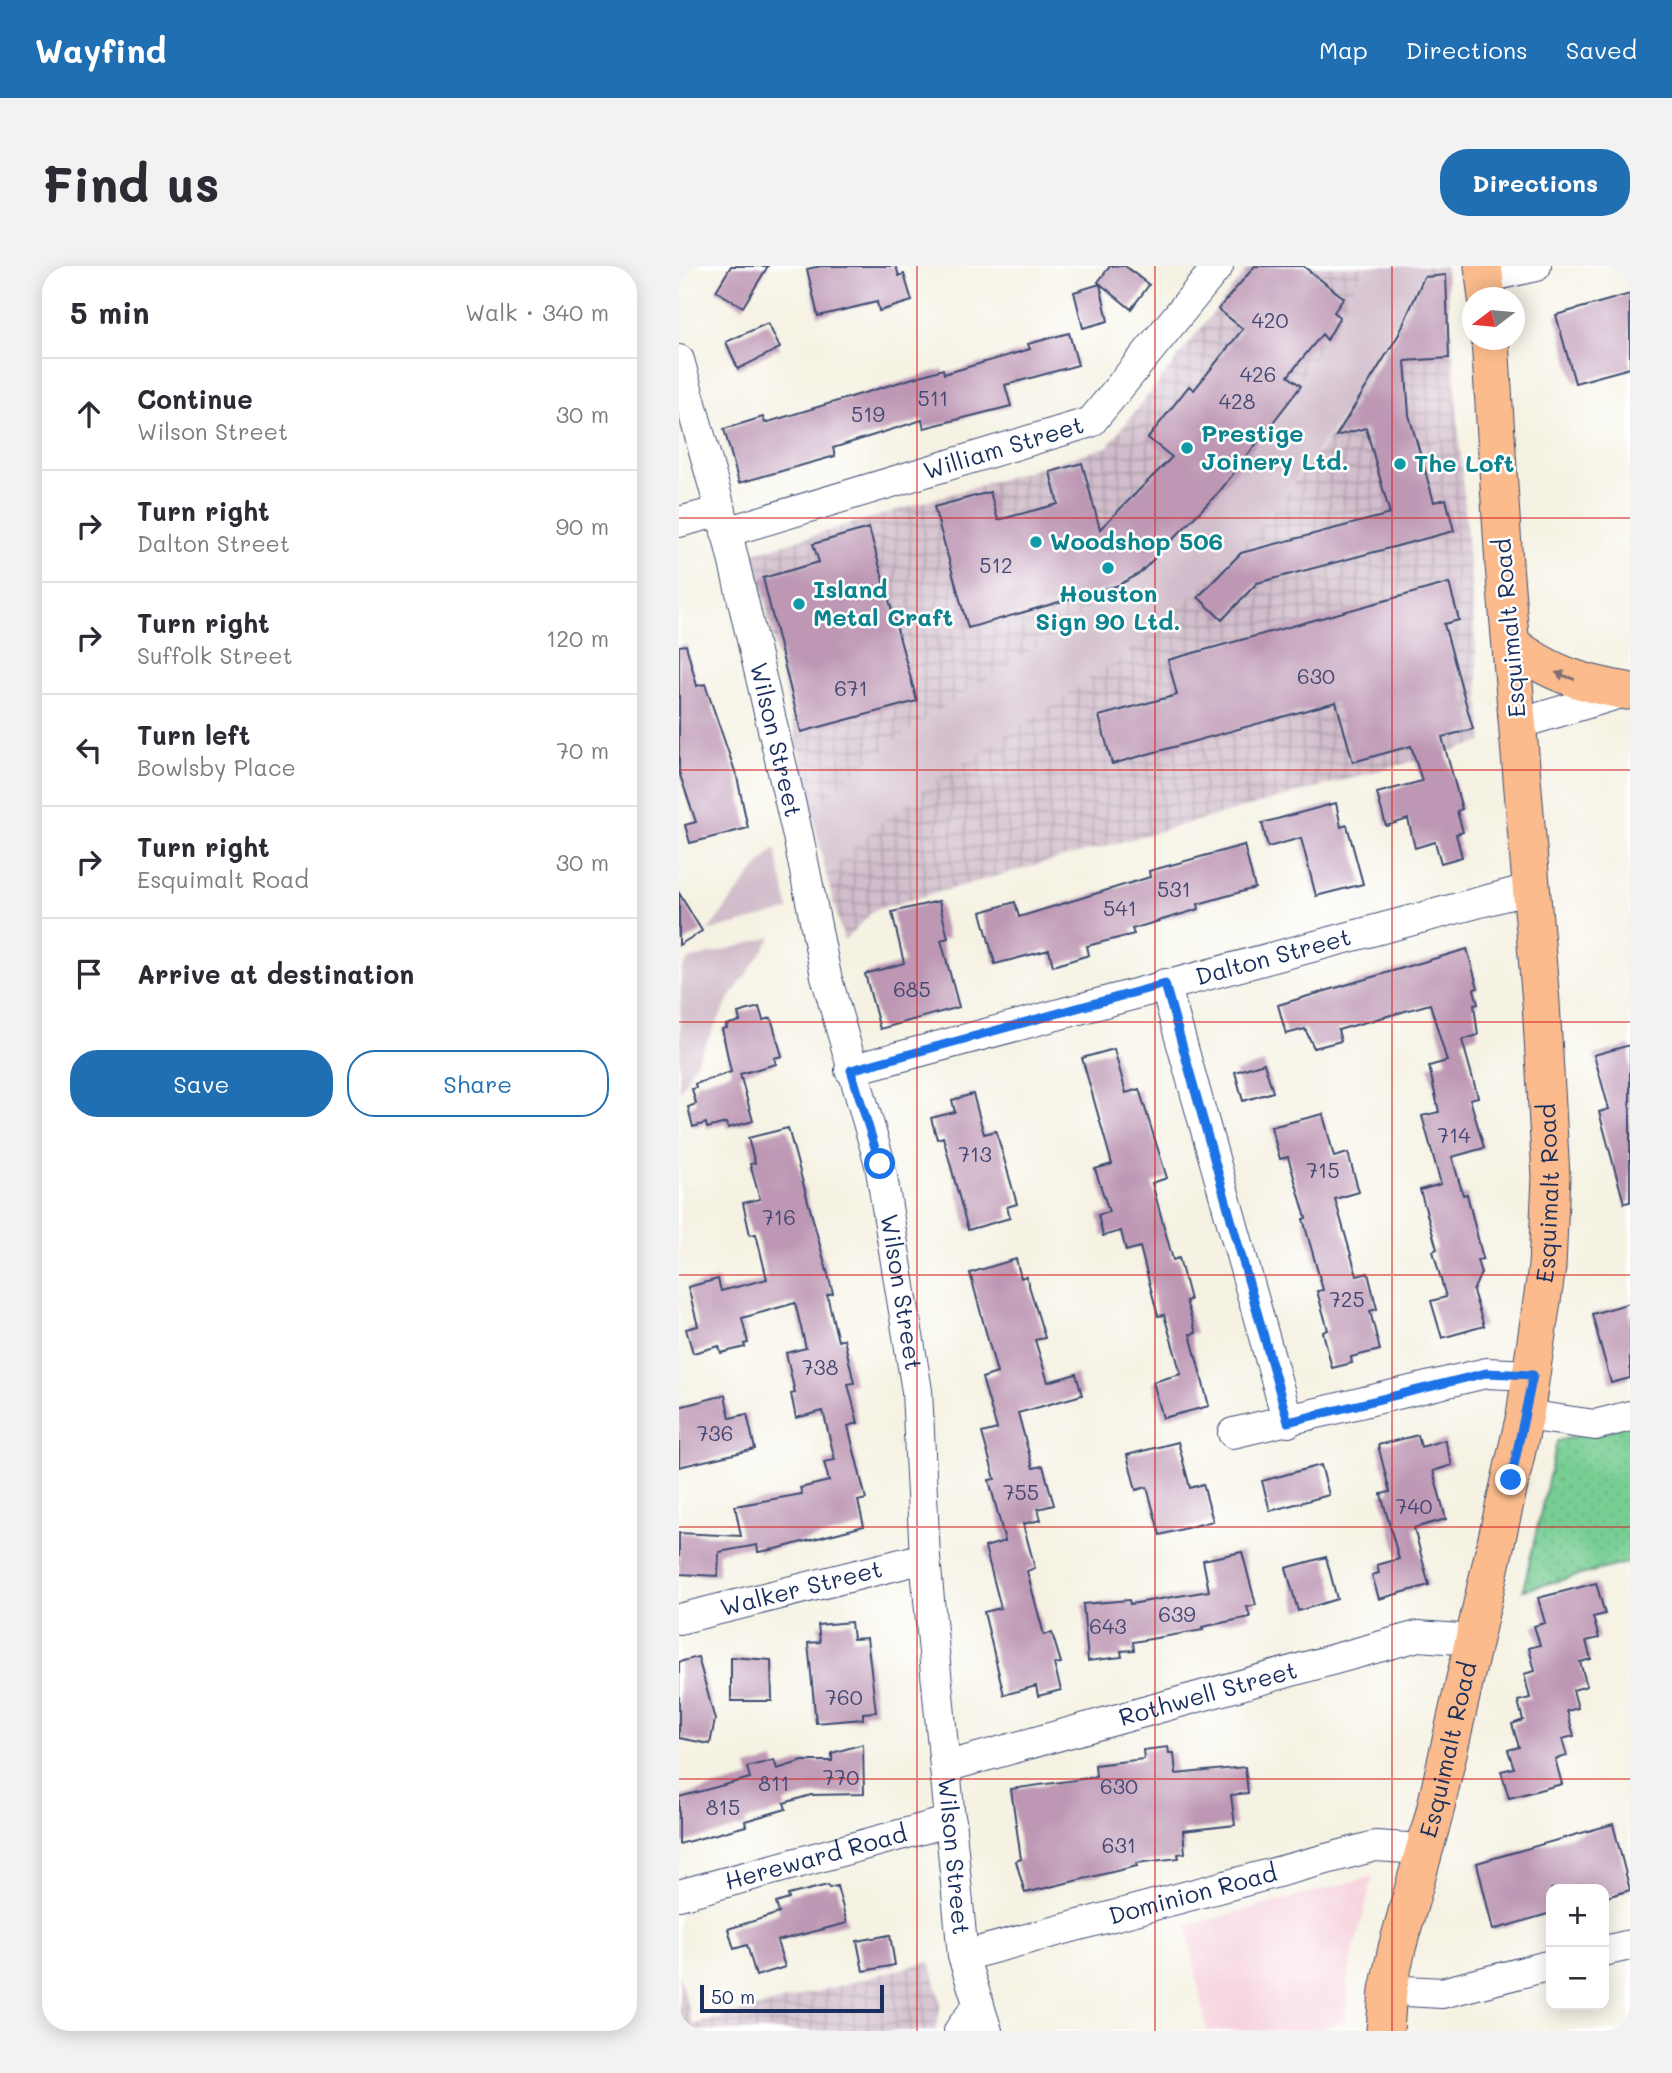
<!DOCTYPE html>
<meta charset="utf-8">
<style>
:root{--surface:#fff;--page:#f2f2f3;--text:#2b2b33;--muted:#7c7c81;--line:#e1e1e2;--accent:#1f6fb2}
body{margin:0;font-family:Mali,sans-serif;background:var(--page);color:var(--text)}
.controls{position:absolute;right:21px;bottom:21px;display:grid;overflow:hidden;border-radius:14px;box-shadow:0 4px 18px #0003}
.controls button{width:63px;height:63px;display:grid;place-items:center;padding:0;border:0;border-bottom:2px solid var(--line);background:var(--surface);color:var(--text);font:35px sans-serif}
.compass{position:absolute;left:783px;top:21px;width:63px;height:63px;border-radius:50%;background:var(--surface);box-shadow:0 4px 18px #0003;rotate:254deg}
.scale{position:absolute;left:21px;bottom:18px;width:184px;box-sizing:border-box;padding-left:7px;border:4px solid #1b2f5e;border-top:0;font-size:19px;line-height:24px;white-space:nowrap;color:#1b2f5e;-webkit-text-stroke:5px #fff;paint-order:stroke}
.stop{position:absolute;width:21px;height:21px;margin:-16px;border:5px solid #1a73e8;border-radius:50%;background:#fff}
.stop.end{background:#1a73e8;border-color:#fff;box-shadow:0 2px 7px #0008}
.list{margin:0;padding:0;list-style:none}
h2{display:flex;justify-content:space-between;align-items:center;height:91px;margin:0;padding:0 28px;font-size:30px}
h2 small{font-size:23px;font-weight:400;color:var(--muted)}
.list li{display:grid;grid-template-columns:46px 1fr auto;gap:21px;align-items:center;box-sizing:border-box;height:112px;padding:0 28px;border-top:2px solid var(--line)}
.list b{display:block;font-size:26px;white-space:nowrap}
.list p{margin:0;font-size:23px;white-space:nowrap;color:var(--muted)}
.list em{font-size:23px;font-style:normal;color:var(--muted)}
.actions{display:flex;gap:14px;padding:21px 28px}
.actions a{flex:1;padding:16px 0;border:2px solid var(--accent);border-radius:28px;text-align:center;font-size:24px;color:var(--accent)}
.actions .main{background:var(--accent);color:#fff}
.icon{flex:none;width:38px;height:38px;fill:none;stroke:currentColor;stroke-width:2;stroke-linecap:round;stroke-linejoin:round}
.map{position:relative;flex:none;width:951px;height:1765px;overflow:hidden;border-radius:28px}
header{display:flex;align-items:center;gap:42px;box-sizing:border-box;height:98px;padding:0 35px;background:var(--accent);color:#fff}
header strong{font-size:33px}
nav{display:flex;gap:38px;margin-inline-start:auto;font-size:24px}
.intro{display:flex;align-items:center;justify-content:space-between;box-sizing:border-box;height:168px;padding:0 42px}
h1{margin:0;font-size:49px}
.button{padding:18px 32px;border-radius:28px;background:var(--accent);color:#fff;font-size:24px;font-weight:700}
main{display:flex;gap:42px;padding:0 42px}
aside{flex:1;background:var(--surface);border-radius:28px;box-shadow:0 4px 18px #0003}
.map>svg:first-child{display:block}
</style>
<header>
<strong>Wayfind</strong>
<nav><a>Map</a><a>Directions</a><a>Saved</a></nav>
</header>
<div class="intro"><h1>Find us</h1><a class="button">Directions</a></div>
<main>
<aside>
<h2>5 min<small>Walk · 340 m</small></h2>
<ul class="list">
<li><svg class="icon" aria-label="ahead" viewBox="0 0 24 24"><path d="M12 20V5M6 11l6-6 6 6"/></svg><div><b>Continue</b><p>Wilson Street</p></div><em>30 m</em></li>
<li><svg class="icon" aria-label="right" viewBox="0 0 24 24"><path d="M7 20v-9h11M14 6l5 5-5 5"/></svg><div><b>Turn right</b><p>Dalton Street</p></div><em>90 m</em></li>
<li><svg class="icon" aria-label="right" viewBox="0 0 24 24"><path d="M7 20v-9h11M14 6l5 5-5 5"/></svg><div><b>Turn right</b><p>Suffolk Street</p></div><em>120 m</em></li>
<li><svg class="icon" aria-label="left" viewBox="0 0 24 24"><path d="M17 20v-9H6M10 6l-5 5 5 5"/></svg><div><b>Turn left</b><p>Bowlsby Place</p></div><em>70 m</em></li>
<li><svg class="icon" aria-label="right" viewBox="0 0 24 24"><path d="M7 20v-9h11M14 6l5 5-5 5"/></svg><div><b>Turn right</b><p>Esquimalt Road</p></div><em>30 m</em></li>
<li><svg class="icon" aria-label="arrive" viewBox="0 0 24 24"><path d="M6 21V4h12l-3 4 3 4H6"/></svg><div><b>Arrive at destination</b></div></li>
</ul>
<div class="actions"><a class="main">Save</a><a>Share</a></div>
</aside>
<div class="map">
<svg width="951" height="1765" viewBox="0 0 951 1765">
<defs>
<pattern id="industrial-grid" width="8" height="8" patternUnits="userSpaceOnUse" patternTransform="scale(1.75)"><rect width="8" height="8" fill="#d1bdcb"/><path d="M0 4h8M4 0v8" fill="none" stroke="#a99aa8"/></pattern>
<pattern id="park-dots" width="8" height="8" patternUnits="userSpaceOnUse" patternTransform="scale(1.75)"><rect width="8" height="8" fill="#77ce93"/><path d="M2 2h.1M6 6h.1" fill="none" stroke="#66b181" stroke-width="1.8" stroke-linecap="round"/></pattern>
</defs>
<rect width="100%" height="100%" fill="#fff"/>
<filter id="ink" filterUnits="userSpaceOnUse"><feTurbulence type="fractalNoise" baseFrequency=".0143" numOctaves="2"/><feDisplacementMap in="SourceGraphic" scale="14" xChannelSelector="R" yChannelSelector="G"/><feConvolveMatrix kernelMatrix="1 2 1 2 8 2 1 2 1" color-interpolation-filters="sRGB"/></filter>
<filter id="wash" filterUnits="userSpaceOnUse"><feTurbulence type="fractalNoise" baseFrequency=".00686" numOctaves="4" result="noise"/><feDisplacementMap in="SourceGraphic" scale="28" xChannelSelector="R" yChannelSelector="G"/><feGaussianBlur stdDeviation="1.57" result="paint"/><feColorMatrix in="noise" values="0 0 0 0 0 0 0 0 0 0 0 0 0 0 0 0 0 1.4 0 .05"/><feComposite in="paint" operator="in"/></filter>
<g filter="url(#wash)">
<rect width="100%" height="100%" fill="#f5f2e3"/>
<path fill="#f5cfda" d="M694 1610 670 1704 666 1756 634 1765H528L508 1660Z"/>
<path fill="url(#industrial-grid)" d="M571 0H687L655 61 596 153 452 310 377 369 235 461 182 501 133 544 75 287 428 181Z
M748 0H767L804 476 195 644 165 675 147 608 200 558 257 514 370 441 448 386 536 308 594 245 655 165 698 99Z
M251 1695 262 1738 256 1765H0V1709L14 1759Z"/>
<path fill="#d1bdcb" d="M687 0H748L677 132 594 245 536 308 448 386 370 441 257 514 200 558 147 608 133 544 182 501 235 461 377 369 452 310 596 153 655 61Z
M96 582 110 644 28 666 72 609Z
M93 671 51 732 0 827 2 704 9 694Z"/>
<path fill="url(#park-dots)" stroke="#497e78" stroke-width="2" d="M951 1156V1296L844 1324 878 1175Z"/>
<g id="blocks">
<path fill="#bd97b4" d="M52 0H89L64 41 37 25Z
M142 0H217L220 10 225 8 233 35 200 45 198 36 139 50 128 3Z
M431 0H446L470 19 452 43 419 16Z
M576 0H624L665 32 655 46 661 51 648 74 643 68 609 110 622 120 540 226 461 307 440 319 289 362 255 241 311 226 319 254 379 238 371 206 403 197 421 263 493 191 469 172 510 120 515 124 564 63 539 43Z
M767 9 770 92 726 95 730 149 755 236 767 233 775 265 578 317 543 354 519 331 562 287 711 248 687 162 657 170 720 68 745 11Z
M421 18 429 55 404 62 395 26Z
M951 28V102L896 117 877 49Z
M89 57 101 82 59 103 47 76Z
M390 67 399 99 326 119 332 140 245 162 243 154 154 182 156 190 60 217 45 163 84 151 86 157 264 103 265 108 351 83 349 78Z
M190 262 238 435 122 466 84 312 140 296 134 278Z
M770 317 780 354 765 358 794 463 763 471 783 543 778 545 784 566 777 568 783 591 762 597 756 576 736 582 729 553 707 560 698 527 743 515 732 480 674 496 657 436 433 498 420 450 498 429 489 394Z
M7 379 18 420 26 418 40 459 58 511 69 562 11 577 6 559 17 556 0 506V380Z
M657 537 662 561 668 559 684 618 637 630 622 572 589 581 583 557Z
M565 579 576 622 519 638 520 643 453 663 455 668 408 680 410 689 374 700 370 684 316 698 302 646 336 636 340 651 471 611 470 605Z
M0 627 23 665 0 679Z
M260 635 269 672 262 674 280 741 201 763 186 708 225 697 213 646Z
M788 683 799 722 795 723 799 738 795 739 799 769 783 774 799 831 791 833 805 882 773 891 784 929 788 928 804 993 798 994 802 1007 794 1025 805 1060 763 1072 752 1035 767 1031 754 985 758 983 741 924 762 918 743 850 760 846 750 800 768 795 751 738 659 764 662 775 635 782 626 763 607 768 599 739Z
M80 741 84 754 92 752 103 790 95 792 97 798 61 808 74 855 49 862 47 857 28 862 27 857 14 861 9 841 17 838 13 823 17 822 16 818 52 806 43 763 48 762 47 759 61 755 59 747Z
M951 779V936L945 937 920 846 930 843 915 789Z
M435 783 447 827 460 823 488 912 473 917 494 994 500 992 511 1034 507 1035 517 1067 511 1068 530 1140 484 1152 474 1116 502 1108 485 1049 479 1050 461 981 447 985 442 965 424 970 419 949 430 946 416 903 433 898 403 792Z
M585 797 594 826 564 835 556 806Z
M294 828 305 868 317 865 338 938 328 941 331 952 289 964 264 871 258 873 252 852 276 846 273 834Z
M644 848 655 891 669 887 680 926 656 933 678 1010 689 1007 698 1043 691 1045 701 1084 672 1091 673 1097 653 1102 644 1066 649 1064 638 1025 644 1024 624 953 627 952 609 891 601 893 592 861Z
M109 862 154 1027 148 1029 159 1075 165 1073 175 1117 169 1118 179 1157 169 1160 187 1233 179 1235 185 1260 97 1283 79 1286 78 1279 40 1286 39 1310 0 1308V1267L62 1270 56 1240 123 1228 121 1222 150 1215 145 1196 156 1194 144 1145 117 1152 112 1128 116 1127 107 1087 127 1082 116 1037 63 1052 69 1077 65 1078 66 1081 42 1087 40 1080 14 1087 7 1063 19 1060 9 1021 39 1013 42 1025 88 1013 77 968 71 969 64 937 81 933 71 898 76 897 69 872Z
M337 993 342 1012 347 1010 366 1072 356 1074 369 1116 397 1108 403 1129 339 1147 354 1202 364 1200 375 1239 359 1243 362 1254 344 1258 356 1302 348 1305 365 1369 373 1367 382 1397 375 1398 382 1424 359 1430 357 1420 325 1429 305 1346 322 1342 306 1281 326 1275 310 1214 316 1213 303 1167 318 1163 303 1112 318 1107 291 1007Z
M951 1037V1112L932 1117 913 1048Z
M46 1129 51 1152 68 1148 76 1183 0 1201V1141Z
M739 1169 742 1181 766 1174 773 1199 754 1205 767 1253 735 1262 750 1319 700 1333 693 1309 700 1307 698 1299 720 1293 702 1228 711 1226 699 1179Z
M499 1176 511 1222 524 1218 534 1255 481 1269 468 1221 457 1224 448 1189Z
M642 1199 650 1229 591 1245 583 1215Z
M563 1286 577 1339 568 1341 571 1351 523 1361 524 1364 454 1376 455 1384 442 1385 443 1391 409 1395 404 1338 450 1334 451 1338 530 1325 524 1294Z
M647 1291 658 1333 619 1345 607 1302Z
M917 1317 926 1348 914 1351 920 1372 907 1375 912 1393 901 1396 908 1420 894 1424 899 1442 888 1445 895 1470 883 1473 888 1490 876 1493 883 1518 830 1532 822 1505 835 1502 829 1484 840 1481 833 1458 844 1454 839 1435 851 1432 845 1408 856 1405 850 1382 861 1379 855 1360 866 1357 859 1332Z
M172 1356 174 1373 188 1372 197 1446 184 1447V1453L137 1457 129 1377 141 1376 139 1359Z
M19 1391 36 1454 31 1478 0 1472V1396Z
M52 1391 92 1394 93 1435H52Z
M184 1478 185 1528 132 1529 105 1537 107 1543 66 1555 67 1560 0 1578V1531L71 1512 68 1501 95 1494 98 1503 124 1495H153V1487Z
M489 1481 490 1487H495L497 1508 566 1501 569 1527 552 1529 556 1559 504 1565 506 1587 499 1588 500 1592 457 1597 458 1600 346 1627 337 1595 342 1593 332 1523 417 1511 416 1499 465 1493 464 1484Z
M934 1558 951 1624 925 1632V1623H872V1647L814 1664 798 1597Z
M149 1619 150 1622 158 1620 168 1657 98 1675 106 1701 77 1710 68 1679 55 1683 49 1663 100 1647 97 1637 110 1633 109 1629Z
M211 1669 216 1699 184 1705 178 1675Z"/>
</g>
</g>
<g filter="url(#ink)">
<use href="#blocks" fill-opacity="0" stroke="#3c4c72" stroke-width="2"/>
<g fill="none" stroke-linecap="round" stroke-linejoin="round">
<g stroke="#3c4c72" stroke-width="32">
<g id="minor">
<path d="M805 12 857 0"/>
<path id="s1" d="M0 94 50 275 119 570 147 710 201 898 238 1125 246 1292 284 1690 308 1765"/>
<path d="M0 256 42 245"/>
<path id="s2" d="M47 266 412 156 539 0"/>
<path d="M839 458 949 425"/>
<path d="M486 718 609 1156"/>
<path id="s3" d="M171 804 854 622"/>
<path d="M846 1149 916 1159 951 1150"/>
<path d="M554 1167 807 1107 854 1109"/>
<path id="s4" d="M0 1353 246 1292"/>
<path id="s5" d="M266 1501 739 1370 795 1374"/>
<path id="s6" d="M0 1629 272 1555"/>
<path d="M925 1685 951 1679"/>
<path id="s7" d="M284 1690 696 1580 745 1583"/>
<path d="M709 1724 763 1727 872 1699"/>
<path d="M280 1765 300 1738"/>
</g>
</g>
<g stroke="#3c4c72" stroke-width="39">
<g id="major">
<path d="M804 0 808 32"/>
<path d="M832 378C870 407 901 417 948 425"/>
<path id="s8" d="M706 1765 709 1724 718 1682 755 1549 846 1149 868 1001 872 910 862 737 825 299 811 74"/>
</g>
</g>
<use href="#minor" stroke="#fff" stroke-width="30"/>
<use href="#major" stroke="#fbbb8c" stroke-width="37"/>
</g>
<defs><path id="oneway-solid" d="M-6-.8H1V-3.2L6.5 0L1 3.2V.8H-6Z" transform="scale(1.75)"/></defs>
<use fill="#806e73" href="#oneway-solid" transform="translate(886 410) rotate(-160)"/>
</g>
<g fill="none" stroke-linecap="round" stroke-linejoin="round" filter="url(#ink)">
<path stroke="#1a73e8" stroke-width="9" d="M201 898 172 804 486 718 609 1156 807 1107 854 1109 832 1214"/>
</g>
<path fill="none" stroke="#d62828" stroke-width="2" stroke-opacity="0.55" d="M238 0V1765M476 0V1765M713 0V1765M0 252H951M0 504H951M0 756H951M0 1009H951M0 1261H951M0 1513H951"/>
<g fill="#0f9aa8" stroke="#fff" stroke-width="2.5">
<circle cx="508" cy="182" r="7"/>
<circle cx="721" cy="198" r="7"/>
<circle cx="357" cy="276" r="7"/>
<circle cx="429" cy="302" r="7"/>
<circle cx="120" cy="338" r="7"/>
</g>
<g text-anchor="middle" stroke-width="5" stroke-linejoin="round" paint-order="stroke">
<g font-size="21" fill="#444974">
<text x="591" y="62">420</text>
<text x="579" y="116">426</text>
<text x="254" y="140">511</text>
<text x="558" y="143">428</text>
<text x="189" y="156">519</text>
<text x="317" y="307">512</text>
<text x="637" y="418">630</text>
<text x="172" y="430">671</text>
<text x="495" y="631">531</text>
<text x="441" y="650">541</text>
<text x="233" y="731">685</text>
<text x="775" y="877">714</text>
<text x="296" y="896">713</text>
<text x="644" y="912">715</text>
<text x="100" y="959">716</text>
<text x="668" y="1041">725</text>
<text x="141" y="1109">738</text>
<text x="36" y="1175">736</text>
<text x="342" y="1234">755</text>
<text x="735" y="1248">740</text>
<text x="498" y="1356">639</text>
<text x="429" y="1368">643</text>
<text x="165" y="1439">760</text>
<text x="162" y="1519">770</text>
<text x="95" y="1525">811</text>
<text x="440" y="1528">630</text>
<text x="44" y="1549">815</text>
<text x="440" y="1587">631</text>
</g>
<g font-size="24" font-weight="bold" fill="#0d838f" stroke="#fff" text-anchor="start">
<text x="522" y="176">Prestige<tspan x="522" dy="28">Joinery Ltd.</tspan></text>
<text x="735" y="206">The Loft</text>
<text x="371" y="284">Woodshop 506</text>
<text x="134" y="332">Island<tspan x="134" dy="28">Metal Craft</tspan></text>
<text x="429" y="336" text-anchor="middle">Houston<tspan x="429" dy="28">Sign 90 Ltd.</tspan></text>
</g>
<g font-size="24" fill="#1b2f5e" stroke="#fff">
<text dy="8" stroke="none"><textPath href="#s2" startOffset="290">William Street</textPath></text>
<text transform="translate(831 362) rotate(-95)" y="8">Esquimalt Road</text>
<text dy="8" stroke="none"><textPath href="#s1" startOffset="392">Wilson Street</textPath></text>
<text dy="8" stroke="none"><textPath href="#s3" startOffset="438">Dalton Street</textPath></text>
<text dy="8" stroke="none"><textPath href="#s8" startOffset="856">Esquimalt Road</textPath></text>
<text dy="8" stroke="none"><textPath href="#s1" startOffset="959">Wilson Street</textPath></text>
<text dy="8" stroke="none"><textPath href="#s4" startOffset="126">Walker Street</textPath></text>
<text dy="8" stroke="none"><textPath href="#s5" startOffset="273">Rothwell Street</textPath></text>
<text dy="8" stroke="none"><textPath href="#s8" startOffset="289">Esquimalt Road</textPath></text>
<text dy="8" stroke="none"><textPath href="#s1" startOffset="1526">Wilson Street</textPath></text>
<text dy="8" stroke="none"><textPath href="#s6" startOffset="142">Hereward Road</textPath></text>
<text dy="8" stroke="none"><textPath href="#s7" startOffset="238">Dominion Road</textPath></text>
</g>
</g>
</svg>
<div class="controls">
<button>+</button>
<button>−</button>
</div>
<svg class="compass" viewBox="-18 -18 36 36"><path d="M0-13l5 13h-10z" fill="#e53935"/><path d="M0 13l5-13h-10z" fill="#7c7c81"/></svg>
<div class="scale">50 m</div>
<div class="stop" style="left:201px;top:898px"></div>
<div class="stop end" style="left:832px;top:1214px"></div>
</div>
</main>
